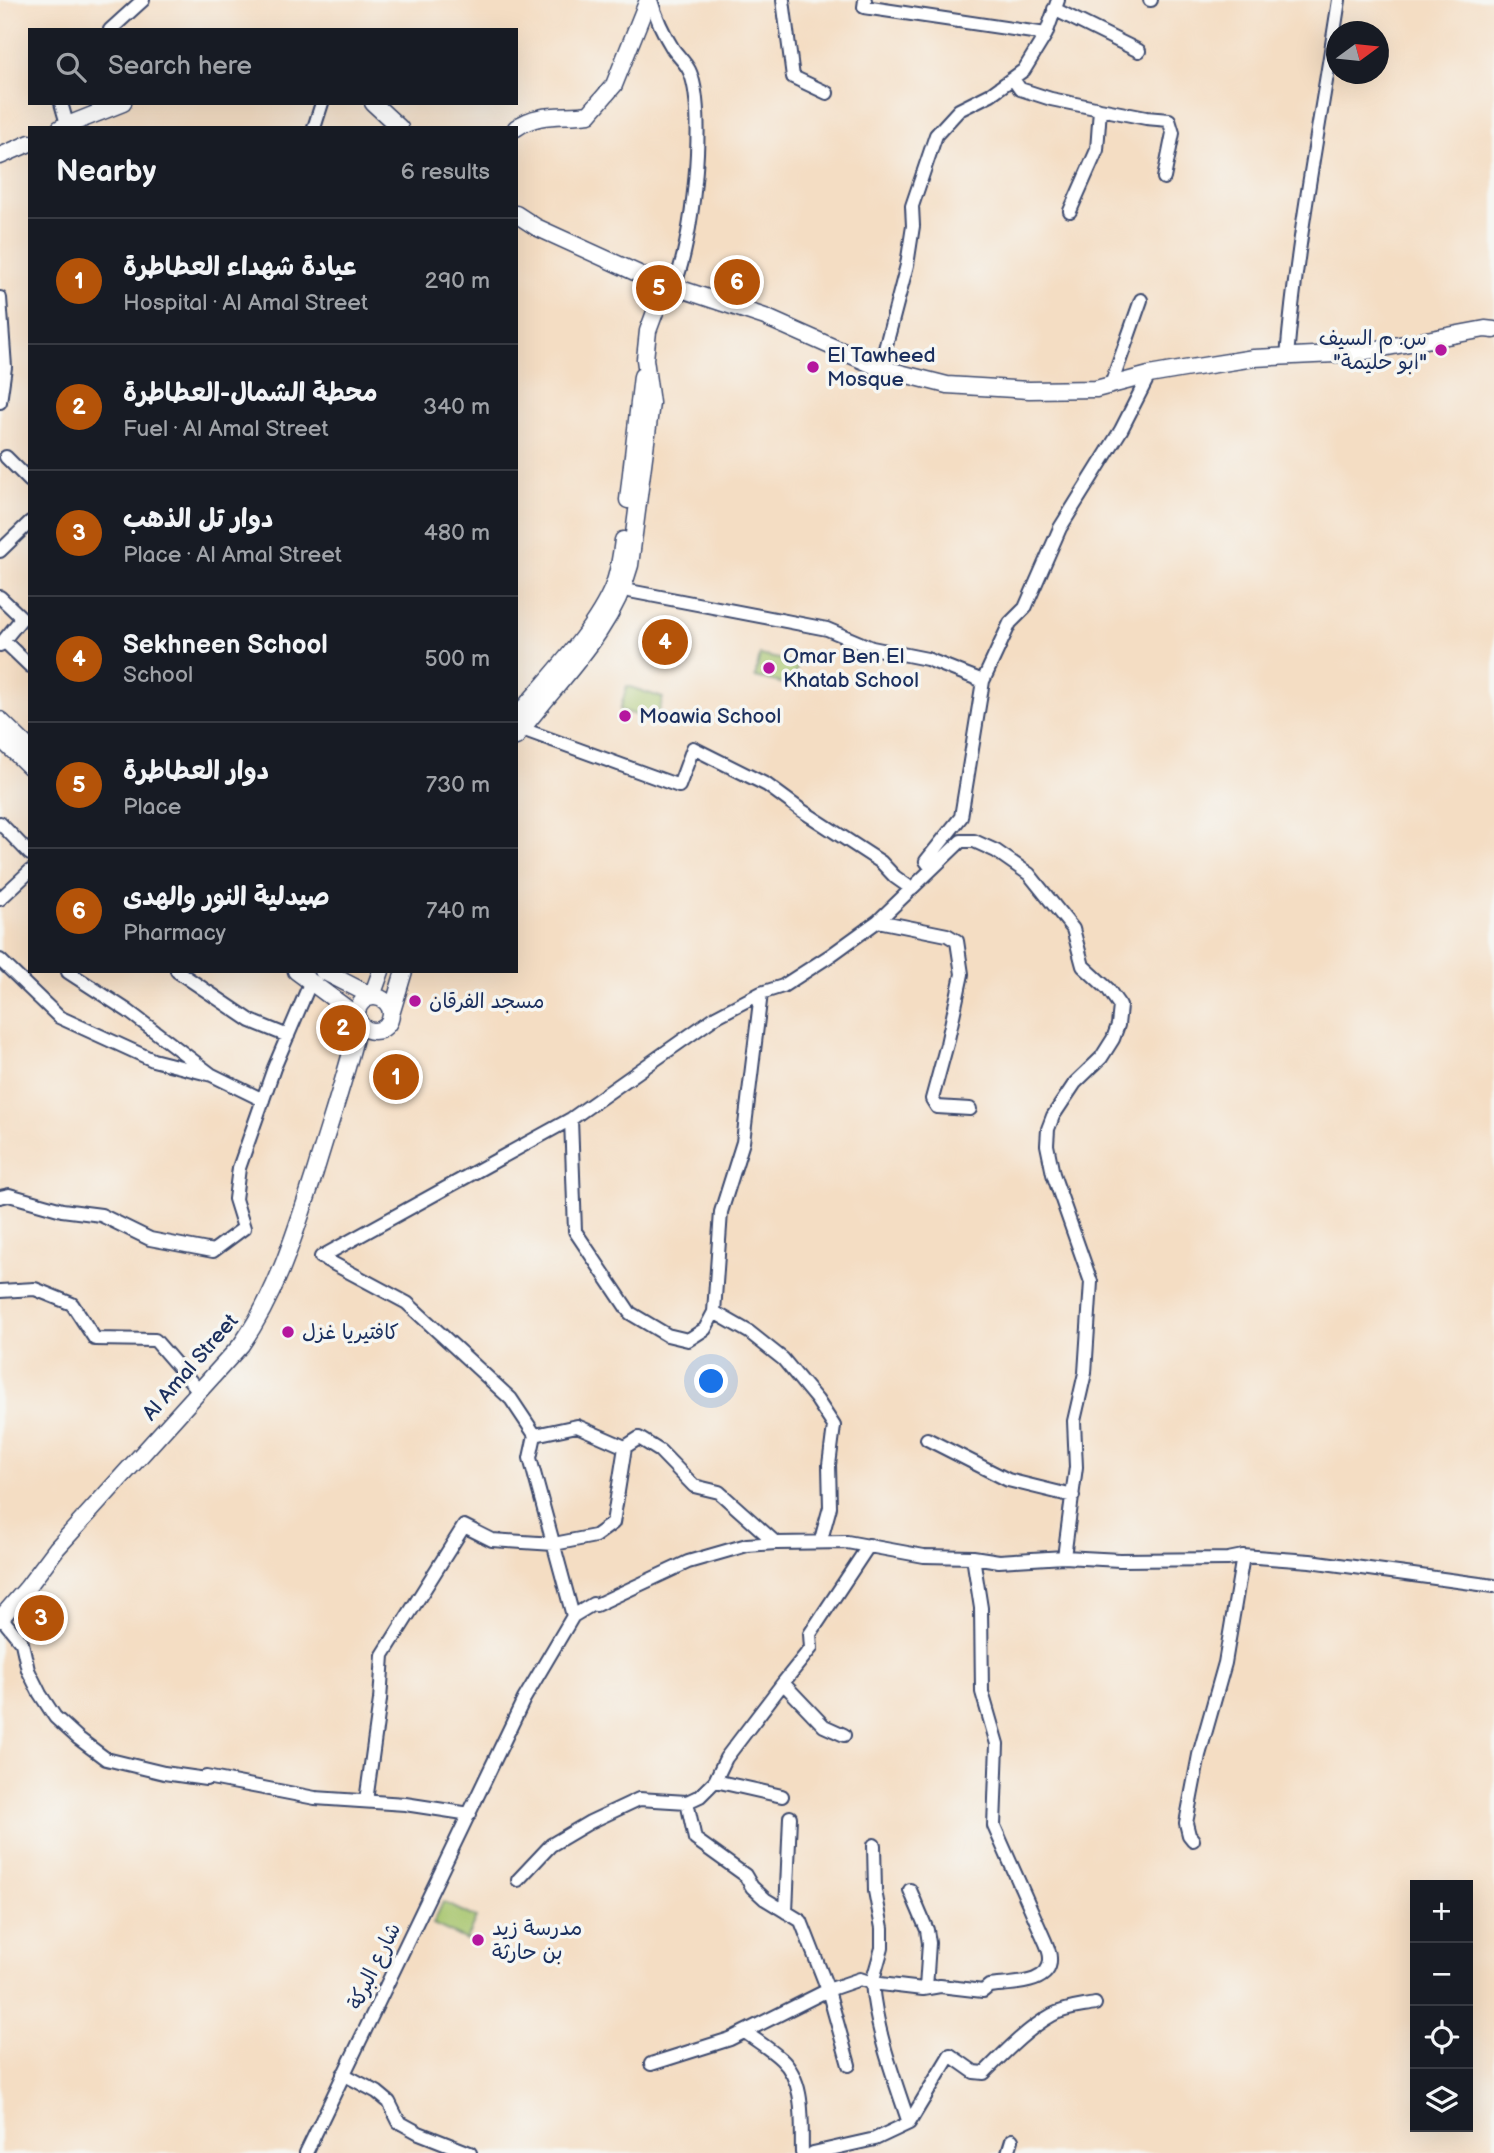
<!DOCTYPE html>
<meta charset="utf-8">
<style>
:root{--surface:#171b24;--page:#20242c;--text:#f1f3f6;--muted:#9ea1a6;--line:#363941;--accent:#b45309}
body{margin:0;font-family:"Balsamiq Sans","Playpen Sans Arabic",sans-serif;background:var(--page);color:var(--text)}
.controls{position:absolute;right:21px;bottom:21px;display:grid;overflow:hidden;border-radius:0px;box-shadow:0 7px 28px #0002}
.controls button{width:63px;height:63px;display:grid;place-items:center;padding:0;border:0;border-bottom:2px solid var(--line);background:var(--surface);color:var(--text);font:35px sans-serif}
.compass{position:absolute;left:1326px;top:21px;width:63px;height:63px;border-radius:50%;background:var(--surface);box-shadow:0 7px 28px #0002;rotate:75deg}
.you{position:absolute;left:712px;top:1382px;width:24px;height:24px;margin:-18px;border:5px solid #fff;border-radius:50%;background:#1a73e8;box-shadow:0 0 0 10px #1a73e833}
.badge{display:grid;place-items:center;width:46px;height:46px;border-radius:50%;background:var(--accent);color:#fff;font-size:23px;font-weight:700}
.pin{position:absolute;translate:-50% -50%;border:4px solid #fff;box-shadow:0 2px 7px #0006}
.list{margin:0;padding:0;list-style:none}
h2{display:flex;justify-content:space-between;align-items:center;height:91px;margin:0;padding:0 28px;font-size:30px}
h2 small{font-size:23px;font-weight:400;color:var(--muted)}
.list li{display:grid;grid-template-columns:46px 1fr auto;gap:21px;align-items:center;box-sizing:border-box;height:126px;padding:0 28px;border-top:2px solid var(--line)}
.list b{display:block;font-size:26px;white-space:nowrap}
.list p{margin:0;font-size:23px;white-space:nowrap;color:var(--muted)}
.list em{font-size:23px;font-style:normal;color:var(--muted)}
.icon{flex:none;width:38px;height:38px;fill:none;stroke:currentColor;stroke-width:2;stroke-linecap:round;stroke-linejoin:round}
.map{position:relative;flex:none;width:1494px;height:2153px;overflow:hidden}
.search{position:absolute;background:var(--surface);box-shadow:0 7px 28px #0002;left:28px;top:28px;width:490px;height:77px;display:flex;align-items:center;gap:18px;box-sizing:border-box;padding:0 24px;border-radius:0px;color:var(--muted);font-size:26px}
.panel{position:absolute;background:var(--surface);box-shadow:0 7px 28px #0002;left:28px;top:126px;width:490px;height:847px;border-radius:0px}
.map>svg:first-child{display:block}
</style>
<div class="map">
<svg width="1494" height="2153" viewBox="0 0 1494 2153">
<rect width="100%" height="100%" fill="#f6f6f2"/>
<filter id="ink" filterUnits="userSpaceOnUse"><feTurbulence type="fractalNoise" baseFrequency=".0143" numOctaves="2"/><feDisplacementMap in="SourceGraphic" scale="14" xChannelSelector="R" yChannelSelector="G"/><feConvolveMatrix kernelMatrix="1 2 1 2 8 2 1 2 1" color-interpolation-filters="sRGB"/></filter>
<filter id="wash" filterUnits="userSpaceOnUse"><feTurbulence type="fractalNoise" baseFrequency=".00686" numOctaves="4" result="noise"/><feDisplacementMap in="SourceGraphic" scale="28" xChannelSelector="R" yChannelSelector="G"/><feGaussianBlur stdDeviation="1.57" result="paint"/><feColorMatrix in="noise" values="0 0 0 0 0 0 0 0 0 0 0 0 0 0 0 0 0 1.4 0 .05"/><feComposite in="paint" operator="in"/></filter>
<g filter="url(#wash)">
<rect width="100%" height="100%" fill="#f4ddc3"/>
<path fill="#a7c56d" stroke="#617a66" stroke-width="2" d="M760 655 798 663 793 686 755 677Z
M627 686 663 698 656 721 620 710Z
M443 1902 476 1918 466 1940 433 1924Z"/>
</g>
<g filter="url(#ink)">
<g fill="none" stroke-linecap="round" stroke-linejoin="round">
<g stroke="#3c496d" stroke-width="16">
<path id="street" d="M651 0C656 18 663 33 673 49 678 56 685 62 689 70 708 108 692 250 673 287
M783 0 793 77 827 93
M865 0 864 7 1046 34
M1150 0H1151
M1054 9 1139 51
M110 30 143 0
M1013 79 1020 89 1051 99 1100 109 1097 150 1070 211
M61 103 67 124
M1100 109 1146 118 1169 120 1173 133 1164 178
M314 128 322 103
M0 298 5 367 0 402
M1287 357C1297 237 1321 119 1339 0
M880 368 907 265 913 226 912 206 936 135 959 110 991 94 1024 70 1046 34 1058 0
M1111 385 1141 300
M6 457 30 481
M0 551 30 522
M624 590 827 629 872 648 927 659 983 681
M0 597 22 618 0 645
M4 641 30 666
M522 729 679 786 693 748 767 785 801 810 881 862 895 877 912 889
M0 823 30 854
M932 869 926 861 961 817 983 681 1010 623 1025 608 1060 528 1121 430 1149 375
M0 899 30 871
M878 921 947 935 957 941 962 974 947 1044 932 1099 937 1107 970 1109
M0 960 59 1017 153 1060 212 1075
M177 971 251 1021 288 1036
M68 972 128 1011 212 1075 263 1100
M571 1119 575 1231 630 1313 667 1335 688 1340 705 1329 714 1312 721 1212 743 1142 761 993
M0 1197 9 1195 62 1210 101 1215 150 1239 213 1251 244 1228 235 1199 239 1168 274 1068 311 981
M321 1257 571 1119 717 1016 761 993 783 986 831 955 878 921 961 841H974L996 851 1029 874 1073 929 1083 966 1108 989 1120 1006 1118 1025 1113 1039 1101 1058 1075 1083 1053 1116 1048 1129 1047 1145 1053 1174 1091 1282 1085 1373 1074 1421 1076 1467 1064 1557
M321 1257 407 1303 511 1399 535 1435 530 1458 573 1616
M0 1291 35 1289 72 1304 95 1339 155 1340 200 1392
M714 1312 749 1332 783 1359 817 1400 834 1426 829 1465 830 1507 822 1536 823 1542
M535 1435 577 1426 625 1447 639 1438 660 1451 694 1486 719 1492 776 1543
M927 1439 1008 1480 1073 1496
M0 1616 22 1643 28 1670 40 1694 55 1717 78 1738 106 1759 164 1773 206 1779V1777L315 1798 405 1804 470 1814
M783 1683 811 1648 810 1634 869 1545
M715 1781 782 1796
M366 1801 380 1700 383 1655 464 1526 492 1540 554 1544 595 1536 613 1523 625 1447
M1193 1840 1189 1835 1186 1823 1199 1755 1225 1663 1243 1556
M874 1845 875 1891 882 1928V1948L872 1983 923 1989 940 1986 983 1991 989 1986C1008 1983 1052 1986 1050 1958 1050 1952 1047 1946 1045 1941L994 1826 997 1744 982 1692 981 1608 973 1557
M518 1880 551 1845 590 1822 639 1799 687 1802 700 1796 715 1781 726 1758 783 1683 824 1726 844 1735
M910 1890 927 1930 929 1943 926 1988
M786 1912 790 1817
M745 2032C757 2041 770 2049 781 2059 806 2082 801 2121 802 2153
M651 2064 730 2039 828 1990 801 1921 765 1899 752 1887 745 1875 695 1839 687 1802
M849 2065 828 1990 860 1979 872 1983C876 2031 894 2078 909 2123
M343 2074 377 2092 389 2102 399 2122 419 2133 470 2153
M306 2153 524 1699 573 1616 593 1604 596 1605 688 1562 747 1545 776 1543 847 1542 924 1556 973 1557 999 1561 1064 1557 1120 1560 1228 1559 1243 1556 1310 1561 1494 1586
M813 2153 875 2139 909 2123 950 2055 974 2072 984 2073C1004 2053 1027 2029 1052 2015 1065 2008 1080 2007 1095 2004
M1008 2153 1012 2140"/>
</g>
<g stroke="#3c496d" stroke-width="19">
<path id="secondary" d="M373 103 400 128
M60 128 123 103
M516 128C539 111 564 118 589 114L614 85 648 0
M0 156 30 143
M516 214 536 227 648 278 765 317 880 368 947 385 1029 390 1096 389 1149 375 1184 369 1254 358 1356 353 1485 329 1494 330
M628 500 642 376
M516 717C547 680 595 631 613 587 619 572 621 556 623 540
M0 720 30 749
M516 737C557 681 612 634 630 565L651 403 645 359 648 331 658 304 673 287
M0 738 30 767
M296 971 357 1016
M323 971 372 996 381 971
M357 1014a17 17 0 1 1 34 0a17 17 0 1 1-34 0Z
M392 1011 404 971
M0 1619 27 1588 57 1548 241 1345C278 1292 295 1233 315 1172 330 1122 347 1073 359 1022"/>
</g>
<use href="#street" stroke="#fff" stroke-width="12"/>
<use href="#secondary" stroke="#fff" stroke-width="16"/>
</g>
</g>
<g fill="#b5179e" stroke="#f6f6f2" stroke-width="2.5">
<circle cx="1441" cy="350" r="7"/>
<circle cx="813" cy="367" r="7"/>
<circle cx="769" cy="668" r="7"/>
<circle cx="625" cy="716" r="7"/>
<circle cx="415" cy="1001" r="7"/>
<circle cx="288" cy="1332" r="7"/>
<circle cx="478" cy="1940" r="7"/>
</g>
<g text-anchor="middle" stroke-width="7" stroke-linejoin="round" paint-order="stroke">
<g font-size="21" fill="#1b2f5e" stroke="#f6f6f2" text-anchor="start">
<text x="1427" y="345" text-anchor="end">س. م السيف<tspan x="1427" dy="24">"ابو حليمة"</tspan></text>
<text x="827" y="362">El Tawheed<tspan x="827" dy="24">Mosque</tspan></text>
<text x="783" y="663">Omar Ben El<tspan x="783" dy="24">Khatab School</tspan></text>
<text x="639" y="723">Moawia School</text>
<text x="429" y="1008">مسجد الفرقان</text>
<text x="302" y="1339">كافتيريا غزل</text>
<text x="492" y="1935">مدرسة زيد<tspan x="492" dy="24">بن حارثة</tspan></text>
</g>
<g font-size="21" fill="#1b2f5e" stroke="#f6f6f2">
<text transform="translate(190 1367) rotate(-49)" y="7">Al Amal Street</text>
<text transform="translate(374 1966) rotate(-64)" y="7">شارع البركة</text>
</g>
</g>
</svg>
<div class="controls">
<button>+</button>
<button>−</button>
<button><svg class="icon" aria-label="locate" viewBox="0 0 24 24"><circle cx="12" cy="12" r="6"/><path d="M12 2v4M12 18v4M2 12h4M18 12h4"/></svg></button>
<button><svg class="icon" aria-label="layers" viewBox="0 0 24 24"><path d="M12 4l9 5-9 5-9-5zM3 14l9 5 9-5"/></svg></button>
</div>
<svg class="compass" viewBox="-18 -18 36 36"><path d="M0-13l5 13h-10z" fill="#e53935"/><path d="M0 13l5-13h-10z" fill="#9ea1a6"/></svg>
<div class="you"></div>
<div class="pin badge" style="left:396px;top:1077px">1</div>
<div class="pin badge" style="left:343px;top:1028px">2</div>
<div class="pin badge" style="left:41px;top:1618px">3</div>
<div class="pin badge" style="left:665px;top:642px">4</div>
<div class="pin badge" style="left:659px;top:288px">5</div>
<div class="pin badge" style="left:737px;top:282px">6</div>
<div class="search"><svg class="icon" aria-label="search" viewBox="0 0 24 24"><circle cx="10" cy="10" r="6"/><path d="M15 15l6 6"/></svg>Search here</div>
<section class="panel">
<h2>Nearby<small>6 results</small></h2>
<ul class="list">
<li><span class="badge">1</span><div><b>عيادة شهداء العطاطرة</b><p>Hospital · Al Amal Street</p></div><em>290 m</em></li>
<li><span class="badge">2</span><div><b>محطة الشمال-العطاطرة</b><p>Fuel · Al Amal Street</p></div><em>340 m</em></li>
<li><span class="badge">3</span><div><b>دوار تل الذهب</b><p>Place · Al Amal Street</p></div><em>480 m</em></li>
<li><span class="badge">4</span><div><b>Sekhneen School</b><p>School</p></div><em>500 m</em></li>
<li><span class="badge">5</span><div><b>دوار العطاطرة</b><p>Place</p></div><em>730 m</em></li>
<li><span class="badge">6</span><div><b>صيدلية النور والهدى</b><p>Pharmacy</p></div><em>740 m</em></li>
</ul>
</section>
</div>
